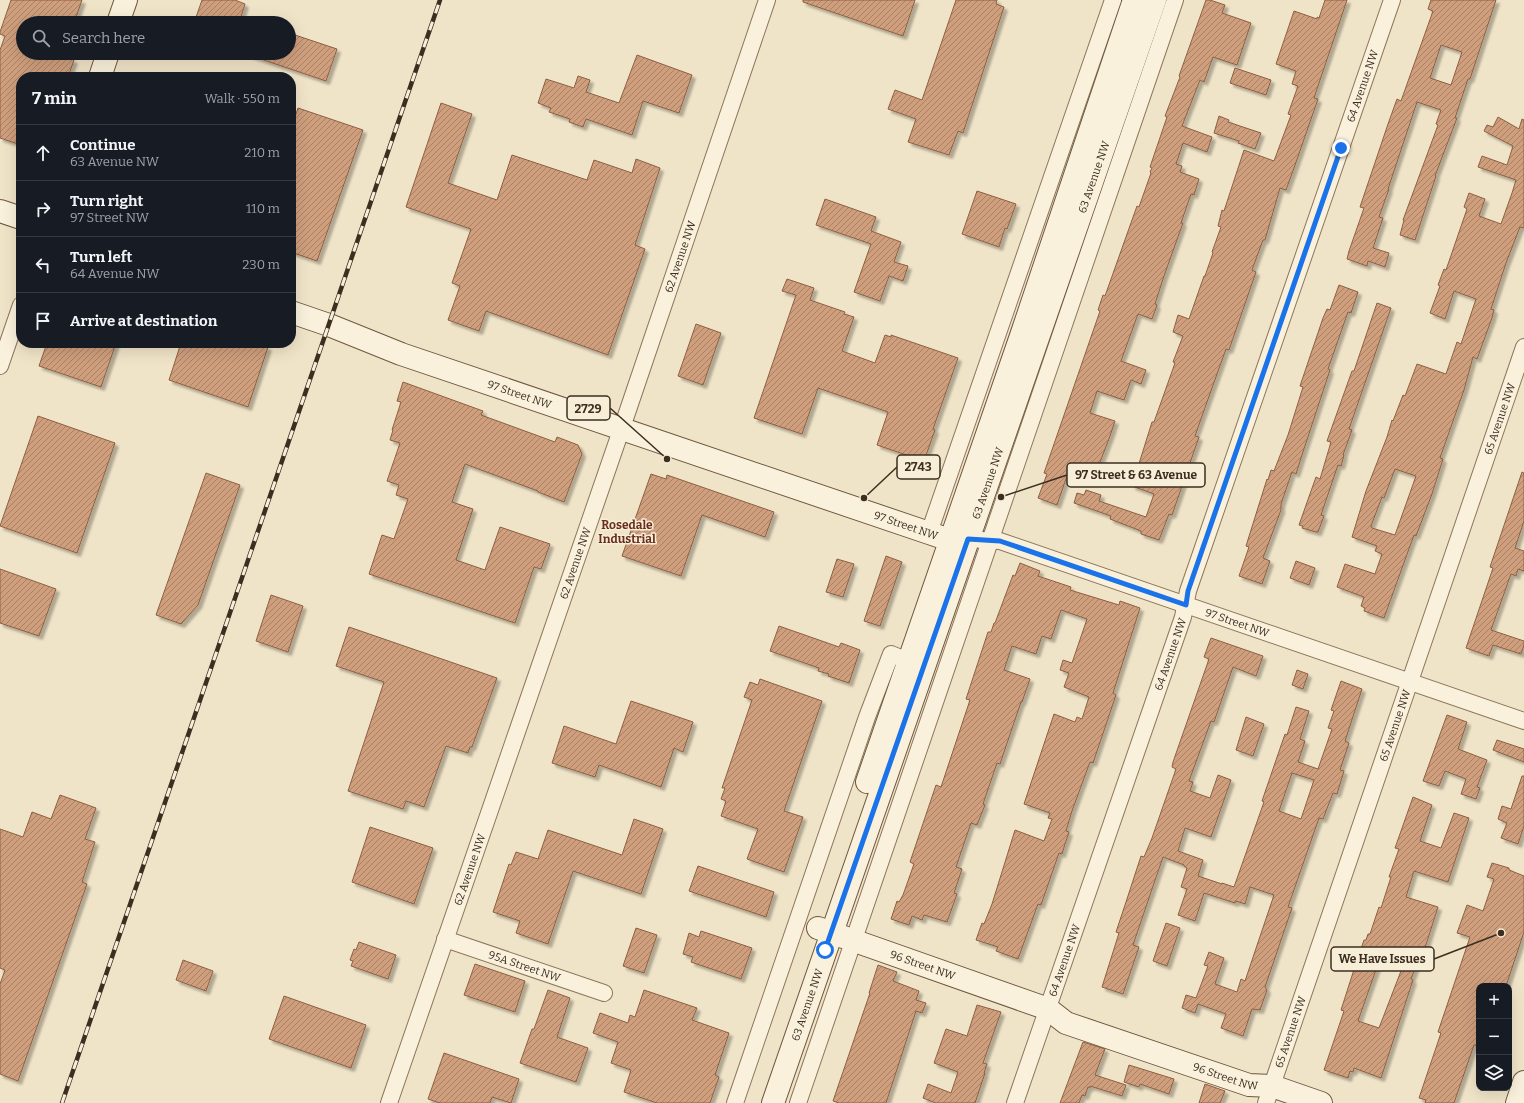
<!DOCTYPE html>
<meta charset="utf-8">
<style>
:root{--surface:#171b24;--page:#242831;--text:#f1f3f6;--muted:#9ea1a6;--line:#363941}
body{margin:0;font-family:Bitter,serif;background:var(--page);color:var(--text)}
.controls{position:absolute;right:12px;bottom:12px;display:grid;overflow:hidden;border-radius:8px;box-shadow:0 4px 16px #0002}
.controls button{width:36px;height:36px;display:grid;place-items:center;padding:0;border:0;border-bottom:1px solid var(--line);background:var(--surface);color:var(--text);font:20px sans-serif}
.stop{position:absolute;width:12px;height:12px;margin:-9px;border:3px solid #1a73e8;border-radius:50%;background:#fff}
.stop.end{background:#1a73e8;border-color:#fff;box-shadow:0 1px 4px #0008}
.list{margin:0;padding:0;list-style:none}
h2{display:flex;justify-content:space-between;align-items:center;height:52px;margin:0;padding:0 16px;font-size:17px}
h2 small{font-size:13px;font-weight:400;color:var(--muted)}
.list li{display:grid;grid-template-columns:26px 1fr auto;gap:12px;align-items:center;box-sizing:border-box;height:56px;padding:0 16px;border-top:1px solid var(--line)}
.list b{display:block;font-size:15px;white-space:nowrap}
.list p{margin:0;font-size:13px;white-space:nowrap;color:var(--muted)}
.list em{font-size:13px;font-style:normal;color:var(--muted)}
.icon{flex:none;width:22px;height:22px;fill:none;stroke:currentColor;stroke-width:2;stroke-linecap:round;stroke-linejoin:round}
.map{position:relative;flex:none;width:1524px;height:1103px;overflow:hidden}
.search{position:absolute;background:var(--surface);box-shadow:0 4px 16px #0002;left:16px;top:16px;width:280px;height:44px;display:flex;align-items:center;gap:10px;box-sizing:border-box;padding:0 14px;border-radius:22px;color:var(--muted);font-size:15px}
.panel{position:absolute;background:var(--surface);box-shadow:0 4px 16px #0002;left:16px;top:72px;width:280px;height:276px;border-radius:16px}
.map>svg:first-child{display:block}
</style>
<div class="map">
<svg width="1524" height="1103" viewBox="0 0 1524 1103">
<defs>
<pattern id="building-hatch" width="6" height="6" patternUnits="userSpaceOnUse"><rect width="6" height="6" fill="#cf9f7d"/><path d="M-1 1l2-2M0 6l6-6M5 7l2-2" fill="none" stroke="#a98266"/></pattern>
<filter id="shadow"><feDropShadow dx="3.5" dy="3.5" stdDeviation="1" flood-color="#0004"/></filter>
</defs>
<rect width="100%" height="100%" fill="#f0e4c8"/>
<path fill="url(#building-hatch)" stroke="#8d5f41" fill-rule="evenodd" filter="url(#shadow)" d="M11 0H82L74 23H23V53H63L62 56 74 60 68 77H21V145L0 138V50L5 36 0 34V32Z
M202 0H235L245 4 239 23H194Z
M803 0H915L903 36 803 2Z
M956 0H997L996 4 1004 7 963 133 958 131 949 155 908 142 916 119 888 109 895 90 922 100Z
M1206 0H1210L1225 5 1222 13 1251 23 1237 65 1213 57 1204 82 1200 80 1182 126 1212 137 1207 152 1183 143 1176 164 1182 166 1180 172 1199 179 1194 195 1191 194 1181 223H1183L1164 276 1155 304 1157 305 1152 319 1138 314 1121 361 1146 370 1141 384 1131 380 1124 400 1097 391 1090 413 1115 421 1110 436 1094 478 1069 470 1057 505 1038 498 1047 474 1044 473 1100 311 1098 310 1103 295 1105 296 1137 206 1139 207 1151 173 1150 172 1152 168 1150 167 1167 117 1165 116 1180 77 1179 76Z
M1325 0H1347L1314 98 1318 99 1294 168 1286 190 1280 188 1265 240H1263L1252 270 1256 272 1229 350 1226 349 1207 402 1195 436 1199 437 1172 515 1169 514 1159 540 1141 534V531L1110 519 1111 516 1074 503 1077 493 1084 495 1086 490 1101 495 1099 501 1146 517 1154 494 1132 486 1152 422H1154L1175 363 1173 362 1183 336 1173 332 1178 315 1189 319 1204 276H1205L1213 253 1212 252 1221 227 1218 226 1222 210 1224 211 1244 150 1274 161 1291 115 1288 114 1298 86 1292 84 1296 71 1276 64 1294 11 1317 19V17L1319 18Z
M1431 0H1496L1470 79H1468L1455 118H1457L1435 176H1436L1415 240 1400 235 1404 220H1403L1438 125 1436 124 1441 110 1417 102 1388 189H1389L1379 217 1383 218 1373 248 1389 253 1385 267 1368 261 1367 266 1347 259 1349 251 1364 208 1360 207 1388 124 1397 99 1401 101 1433 11 1428 9ZM1441 45 1462 52 1451 85 1430 78Z
M289 33 337 49 326 81 249 55V53H289Z
M637 55 692 75 679 113 643 101 632 135 586 119 583 127 569 122 570 119 549 112 551 108 538 103 546 79 574 88 578 76 590 80 586 92 619 103Z
M1235 68 1271 80 1266 95 1230 83Z
M441 103 472 114 448 183 497 200 512 155 587 180 594 160 632 173 636 159 660 168 635 245 645 249 608 355 486 311 479 331 448 320 460 286 452 283 471 229 406 207Z
M298 108 363 130 317 261 291 252V128Z
M1219 116 1229 120 1228 122 1261 133 1255 149 1238 143 1239 141 1214 133Z
M1498 117 1519 129 1522 119 1524 120V228L1520 227 1506 263 1491 309 1494 310 1492 318 1477 359 1473 357 1464 390 1440 458 1443 459 1432 494 1416 536 1414 535 1384 618 1364 611 1365 608 1361 606 1364 597 1337 587 1345 564 1375 574 1382 554 1375 551 1377 546 1352 537 1366 491 1387 437 1392 420 1393 421 1403 395 1405 396 1417 364 1446 374 1457 342 1461 344 1476 299 1454 291 1445 319 1430 313 1440 286 1438 285 1444 269 1446 270 1467 209 1464 207 1469 193 1485 199 1479 216 1501 224 1512 193 1516 180 1478 167 1482 156 1507 165 1513 146 1484 131 1487 125 1493 127ZM1395 469 1416 476 1395 535 1372 528 1371 526 1382 497 1384 498Z
M977 191 1016 204 1007 229 1005 228 999 247 962 234Z
M825 199 876 217 871 231 901 242 894 262 908 266 903 281 889 276 880 301 854 292 871 244 816 225Z
M787 279 814 288 810 300 845 312 844 314 854 317 842 351 875 363 885 335 891 337V335L958 358 933 429 935 430 924 461 877 445 888 412 818 388 802 434 754 418 796 295 782 291Z
M1339 285 1358 292 1351 313 1348 312 1328 369 1330 370 1301 458 1296 474 1292 472 1281 504V510L1263 558 1270 561 1262 584 1239 576 1249 547 1246 546 1267 479 1268 480 1271 470 1274 471 1288 435 1303 387 1300 386 1323 318 1327 309 1330 310Z
M1377 303 1391 308 1349 429 1352 430 1343 455H1344L1341 466 1338 465 1321 515 1324 516 1318 532H1316L1302 528 1303 526 1299 525 1316 477 1320 479 1331 442 1327 441 1352 371H1354Z
M696 324 721 333 703 385 678 376Z
M47 343H116L101 387 39 366Z
M181 343H256L268 347 248 407 169 380Z
M403 382 483 411 481 415 555 442 557 437 578 445 582 454 564 502 538 492V491L465 464 452 502 473 509 456 560 485 570 500 527 550 544 541 569 534 567 515 623 369 574 382 535 394 539 408 499 396 495 399 485 387 481 400 443 390 440 393 430H392L401 402 397 401Z
M38 416 115 443 77 553 0 526Z
M1522 472 1524 473V521L1515 548 1524 551V571L1518 569 1516 576 1511 574 1491 630 1524 641V645L1521 654 1493 645 1489 656 1466 648 1493 568 1490 567Z
M206 473 240 485 198 605 181 624 156 615Z
M651 474 666 479 667 475 774 512 765 537 702 515 681 576 622 556Z
M886 556 902 562 880 626 864 621Z
M837 559 854 564 843 597 826 592Z
M1296 561 1315 568 1309 585 1290 578Z
M1020 563 1040 571 1038 576 1071 587 1070 590 1119 605 1120 601 1140 608 1113 693 1116 695 1093 763 1090 762 1072 811 1066 831 1069 832 1065 844 1062 854 1059 853 1041 905 1038 904 1018 959 996 951 998 947 976 940 982 923 984 924 992 904 1015 830 1044 841 1052 819 1048 818 1050 813 1024 804 1054 714 1075 722 1077 717 1082 719 1089 697 1064 687 1069 673 1060 670 1063 660 1072 663 1087 619 1061 610 1051 639 1042 636 1036 654 1012 646 1004 670 1030 679 1022 702H1021L1000 764 997 763 983 804 985 805 977 825 971 823 956 867 962 869 954 893 957 894 947 922 924 915 922 920 912 916 909 925 891 919 897 901 899 902 903 895 914 864 910 862 936 785 941 787 970 700 966 699 988 632H991L994 623H995L1013 575 1015 576Z
M0 569 56 589 39 636 0 623Z
M271 595 303 606 288 652 256 641Z
M779 626 839 647 841 643 860 650 849 683 828 676 829 674 818 671 819 668 770 651Z
M349 627 497 678 472 747H470L468 753 446 746 424 807 406 801 403 809 348 791 384 682 336 666Z
M1211 638 1263 656 1256 676 1233 667 1214 722 1211 721 1189 781 1193 782 1190 791 1210 798 1218 775 1231 780 1211 837 1185 828 1178 851 1203 860 1198 876 1222 884V883L1234 887 1264 802 1262 801 1285 734 1287 735 1296 707 1309 711 1300 739 1305 741 1298 762 1318 769 1332 729 1328 728 1334 711 1331 710 1341 681 1362 689 1345 741 1349 743 1340 770 1344 771 1337 794 1333 793 1323 819 1319 818 1288 907 1292 908 1265 987 1267 990 1260 1010 1252 1009 1243 1036 1221 1028 1226 1014 1198 1004 1195 1013 1182 1008 1186 995 1196 998 1208 966 1204 965 1209 952 1224 958 1215 984 1237 992 1241 979 1245 981 1274 895 1250 887 1245 904 1236 901 1235 903 1204 893 1195 921 1178 915 1187 889 1181 887 1187 868 1184 866V865L1163 857 1133 945 1139 947 1123 994 1102 987 1119 933 1116 932 1126 902 1141 856 1144 857 1152 838 1176 769 1172 767 1173 762 1209 659 1204 657ZM1292 773 1314 780 1301 819 1279 811Z
M1297 670 1308 674 1303 689 1292 685Z
M760 679 822 701 784 811 803 817 784 872 747 859 758 829 721 816 726 801 721 799 725 788H722L752 700 744 697 750 682 758 685Z
M631 701 693 722 683 752 674 748 661 787 599 765 595 777 552 763 564 726 616 744Z
M1447 715 1467 722 1458 749 1487 760 1477 787 1480 788 1476 799 1461 794 1466 779 1445 771 1439 786 1423 781Z
M1246 717 1264 724 1253 756 1236 750Z
M1497 740 1524 749V762L1493 750Z
M1522 776H1524V826L1518 844 1501 838 1507 823 1498 819 1502 806 1511 809Z
M60 795 96 808 85 839 95 842 82 882 87 884 18 1081 0 1074V984L5 970 0 968V829L23 837 32 812 51 819Z
M1413 797 1432 805 1420 841 1441 848 1454 813 1469 818 1448 882 1414 871 1406 897 1438 907 1424 951 1422 950 1411 979 1413 980 1381 1078 1354 1068 1353 1072 1350 1071 1348 1078 1324 1070 1344 1011 1341 1010 1358 957 1364 940H1366L1368 934H1370L1379 907 1381 908 1391 877H1389L1399 849 1395 848ZM1385 950 1406 958 1379 1028 1358 1021 1378 964 1380 965Z
M634 819 663 829 641 894 573 871 548 944 516 933 520 921 493 912 509 864 511 865 516 852 538 859 548 830 622 855Z
M370 827 433 848 414 904 352 882Z
M1492 863 1509 868V870L1524 876V932L1506 986H1479V1046L1474 1045 1454 1103H1425L1426 1100 1419 1098 1441 1033 1438 1032 1470 937 1457 933 1467 905 1483 911 1494 879 1487 877Z
M698 866 774 892 766 917 689 891Z
M1166 923 1180 928 1167 966 1153 961Z
M636 928 657 935 644 973 623 966Z
M701 931 752 948 741 979 691 962 693 957 683 954 689 933 699 937Z
M359 942 396 955 388 979 351 966 353 961 350 960 354 949 356 950Z
M183 960 213 971 206 991 176 980Z
M475 964 525 981 515 1012 464 995Z
M878 965 897 972 893 981 919 991 916 1000 926 1003 922 1013 916 1011 886 1103H839L833 1101 870 993H869Z
M548 990 570 998 557 1037 588 1048 576 1082 520 1063 532 1029H534Z
M644 990 697 1008 692 1020 729 1033 715 1075 719 1077 710 1103H657L624 1092 631 1070 611 1063 618 1042 593 1033 600 1013 628 1023 630 1015 635 1017Z
M284 996 366 1025 351 1068 269 1039Z
M977 1005 1001 1012 983 1063 987 1064 984 1073H985L975 1103H936L923 1098 928 1084 951 1093 958 1072 934 1063 946 1029 967 1036Z
M1083 1042 1105 1049 1095 1075 1126 1085 1122 1096 1090 1086V1088L1088 1087 1085 1096 1082 1095 1079 1103H1060Z
M444 1053 519 1079 511 1103 492 1097 490 1103H440L428 1099Z
M1129 1065 1174 1079 1169 1094 1140 1084 1139 1087 1124 1082Z
M1205 1084 1225 1091 1220 1103H1199Z"/>
<g fill="none" stroke-linecap="round" stroke-linejoin="round">
<g stroke="#8d765c" stroke-width="18">
<g id="street">
<path d="M0 366 21 305"/>
<path d="M929 533 1113 0"/>
<path id="s1" d="M980 540 1000 541 1524 721"/>
<path id="s2" d="M445 939 604 993"/>
<path id="s3" d="M389 1103 628 410 767 0"/>
<path d="M735 1103 867 717 891 654 908 661"/>
<path d="M798 1103 1175 0"/>
<path id="s4" d="M1015 1103 1183 617 1188 591 1392 0"/>
<path id="s5" d="M1266 1103 1524 347"/>
</g>
</g>
<g stroke="#6f573f" stroke-width="24">
<g id="secondary">
<path d="M118 23 126 0"/>
<path d="M100 77 108 53"/>
<path d="M0 211 21 218"/>
<path id="s6" d="M291 312 329 325 401 354 929 533 950 540 964 539"/>
<path d="M867 782 1023 330 1134 0"/>
<path id="s7" d="M818 928 1048 1009 1066 1023 1249 1085 1272 1086 1321 1103"/>
<path id="s8" d="M773 1103 1155 0"/>
<path d="M1517 1103 1524 1082"/>
</g>
</g>
<use href="#street" stroke="#faf1dc" stroke-width="16"/>
<use href="#secondary" stroke="#faf1dc" stroke-width="22"/>
<g stroke="#3d2e20" stroke-width="4.5">
<path id="rail" d="M62 1103 440 0"/>
</g>
<use href="#rail" stroke="#f7eed8" stroke-width="3" stroke-dasharray="9" stroke-linecap="butt"/>
</g>
<g fill="none" stroke-linecap="round" stroke-linejoin="round">
<path stroke="#1a73e8" stroke-width="5" d="M825 950 968 539 1000 541 1186 605 1188 591 1341 148"/>
</g>
<g text-anchor="middle" stroke-width="3" stroke-linejoin="round" paint-order="stroke">
<g font-size="11" fill="#3d2e20" stroke="#f7eed8">
<text dy="4" stroke="none"><textPath href="#s4" startOffset="1075">64 Avenue NW</textPath></text>
<text dy="4" stroke="none"><textPath href="#s8" startOffset="980">63 Avenue NW</textPath></text>
<text dy="4" stroke="none"><textPath href="#s3" startOffset="895">62 Avenue NW</textPath></text>
<text dy="4" stroke="none"><textPath href="#s6" startOffset="243">97 Street NW</textPath></text>
<text dy="4" stroke="none"><textPath href="#s5" startOffset="723">65 Avenue NW</textPath></text>
<text dy="4" stroke="none"><textPath href="#s8" startOffset="656">63 Avenue NW</textPath></text>
<text dy="4" stroke="none"><textPath href="#s6" startOffset="651">97 Street NW</textPath></text>
<text dy="4" stroke="none"><textPath href="#s3" startOffset="571">62 Avenue NW</textPath></text>
<text dy="4" stroke="none"><textPath href="#s1" startOffset="271">97 Street NW</textPath></text>
<text dy="4" stroke="none"><textPath href="#s4" startOffset="475">64 Avenue NW</textPath></text>
<text dy="4" stroke="none"><textPath href="#s5" startOffset="399">65 Avenue NW</textPath></text>
<text dy="4" stroke="none"><textPath href="#s3" startOffset="247">62 Avenue NW</textPath></text>
<text dy="4" stroke="none"><textPath href="#s4" startOffset="151">64 Avenue NW</textPath></text>
<text dy="4" stroke="none"><textPath href="#s7" startOffset="111">96 Street NW</textPath></text>
<text dy="4" stroke="none"><textPath href="#s2" startOffset="84">95A Street NW</textPath></text>
<text dy="4" stroke="none"><textPath href="#s8" startOffset="104">63 Avenue NW</textPath></text>
<text dy="4" stroke="none"><textPath href="#s5" startOffset="75">65 Avenue NW</textPath></text>
<text dy="4" stroke="none"><textPath href="#s7" startOffset="435">96 Street NW</textPath></text>
</g>
<g font-size="12" font-weight="bold" fill="#6b2e1e" stroke="#f7eed8">
<text x="627" y="529">Rosedale<tspan x="627" dy="14">Industrial</tspan></text>
</g>
</g>
<path fill="none" stroke="#3d2e20" stroke-width="1.5" d="M667 459L610 408M864 498L897 467M1001 497L1067 475M1501 933L1434 959"/>
<g fill="#3d2e20" stroke="#f7eed8" stroke-width="1.5">
<circle cx="667" cy="459" r="4"/>
<circle cx="864" cy="498" r="4"/>
<circle cx="1001" cy="497" r="4"/>
<circle cx="1501" cy="933" r="4"/>
</g>
<g fill="#f7eed8" stroke="#3d2e20" stroke-width="1.5">
<rect x="567" y="396" width="43" height="24" rx="4"/>
<rect x="897" y="455" width="43" height="24" rx="4"/>
<rect x="1067" y="463" width="138" height="24" rx="4"/>
<rect x="1331" y="947" width="103" height="24" rx="4"/>
</g>
<g font-size="12" text-anchor="middle" font-weight="bold" fill="#3d2e20">
<text x="588" y="413">2729</text>
<text x="918" y="471">2743</text>
<text x="1136" y="479">97 Street &amp; 63 Avenue</text>
<text x="1382" y="963">We Have Issues</text>
</g>
</svg>
<div class="controls">
<button>+</button>
<button>−</button>
<button><svg class="icon" aria-label="layers" viewBox="0 0 24 24"><path d="M12 4l9 5-9 5-9-5zM3 14l9 5 9-5"/></svg></button>
</div>
<div class="stop" style="left:825px;top:950px"></div>
<div class="stop end" style="left:1341px;top:148px"></div>
<div class="search"><svg class="icon" aria-label="search" viewBox="0 0 24 24"><circle cx="10" cy="10" r="6"/><path d="M15 15l6 6"/></svg>Search here</div>
<section class="panel">
<h2>7 min<small>Walk · 550 m</small></h2>
<ul class="list">
<li><svg class="icon" aria-label="ahead" viewBox="0 0 24 24"><path d="M12 20V5M6 11l6-6 6 6"/></svg><div><b>Continue</b><p>63 Avenue NW</p></div><em>210 m</em></li>
<li><svg class="icon" aria-label="right" viewBox="0 0 24 24"><path d="M7 20v-9h11M14 6l5 5-5 5"/></svg><div><b>Turn right</b><p>97 Street NW</p></div><em>110 m</em></li>
<li><svg class="icon" aria-label="left" viewBox="0 0 24 24"><path d="M17 20v-9H6M10 6l-5 5 5 5"/></svg><div><b>Turn left</b><p>64 Avenue NW</p></div><em>230 m</em></li>
<li><svg class="icon" aria-label="arrive" viewBox="0 0 24 24"><path d="M6 21V4h12l-3 4 3 4H6"/></svg><div><b>Arrive at destination</b></div></li>
</ul>
</section>
</div>
